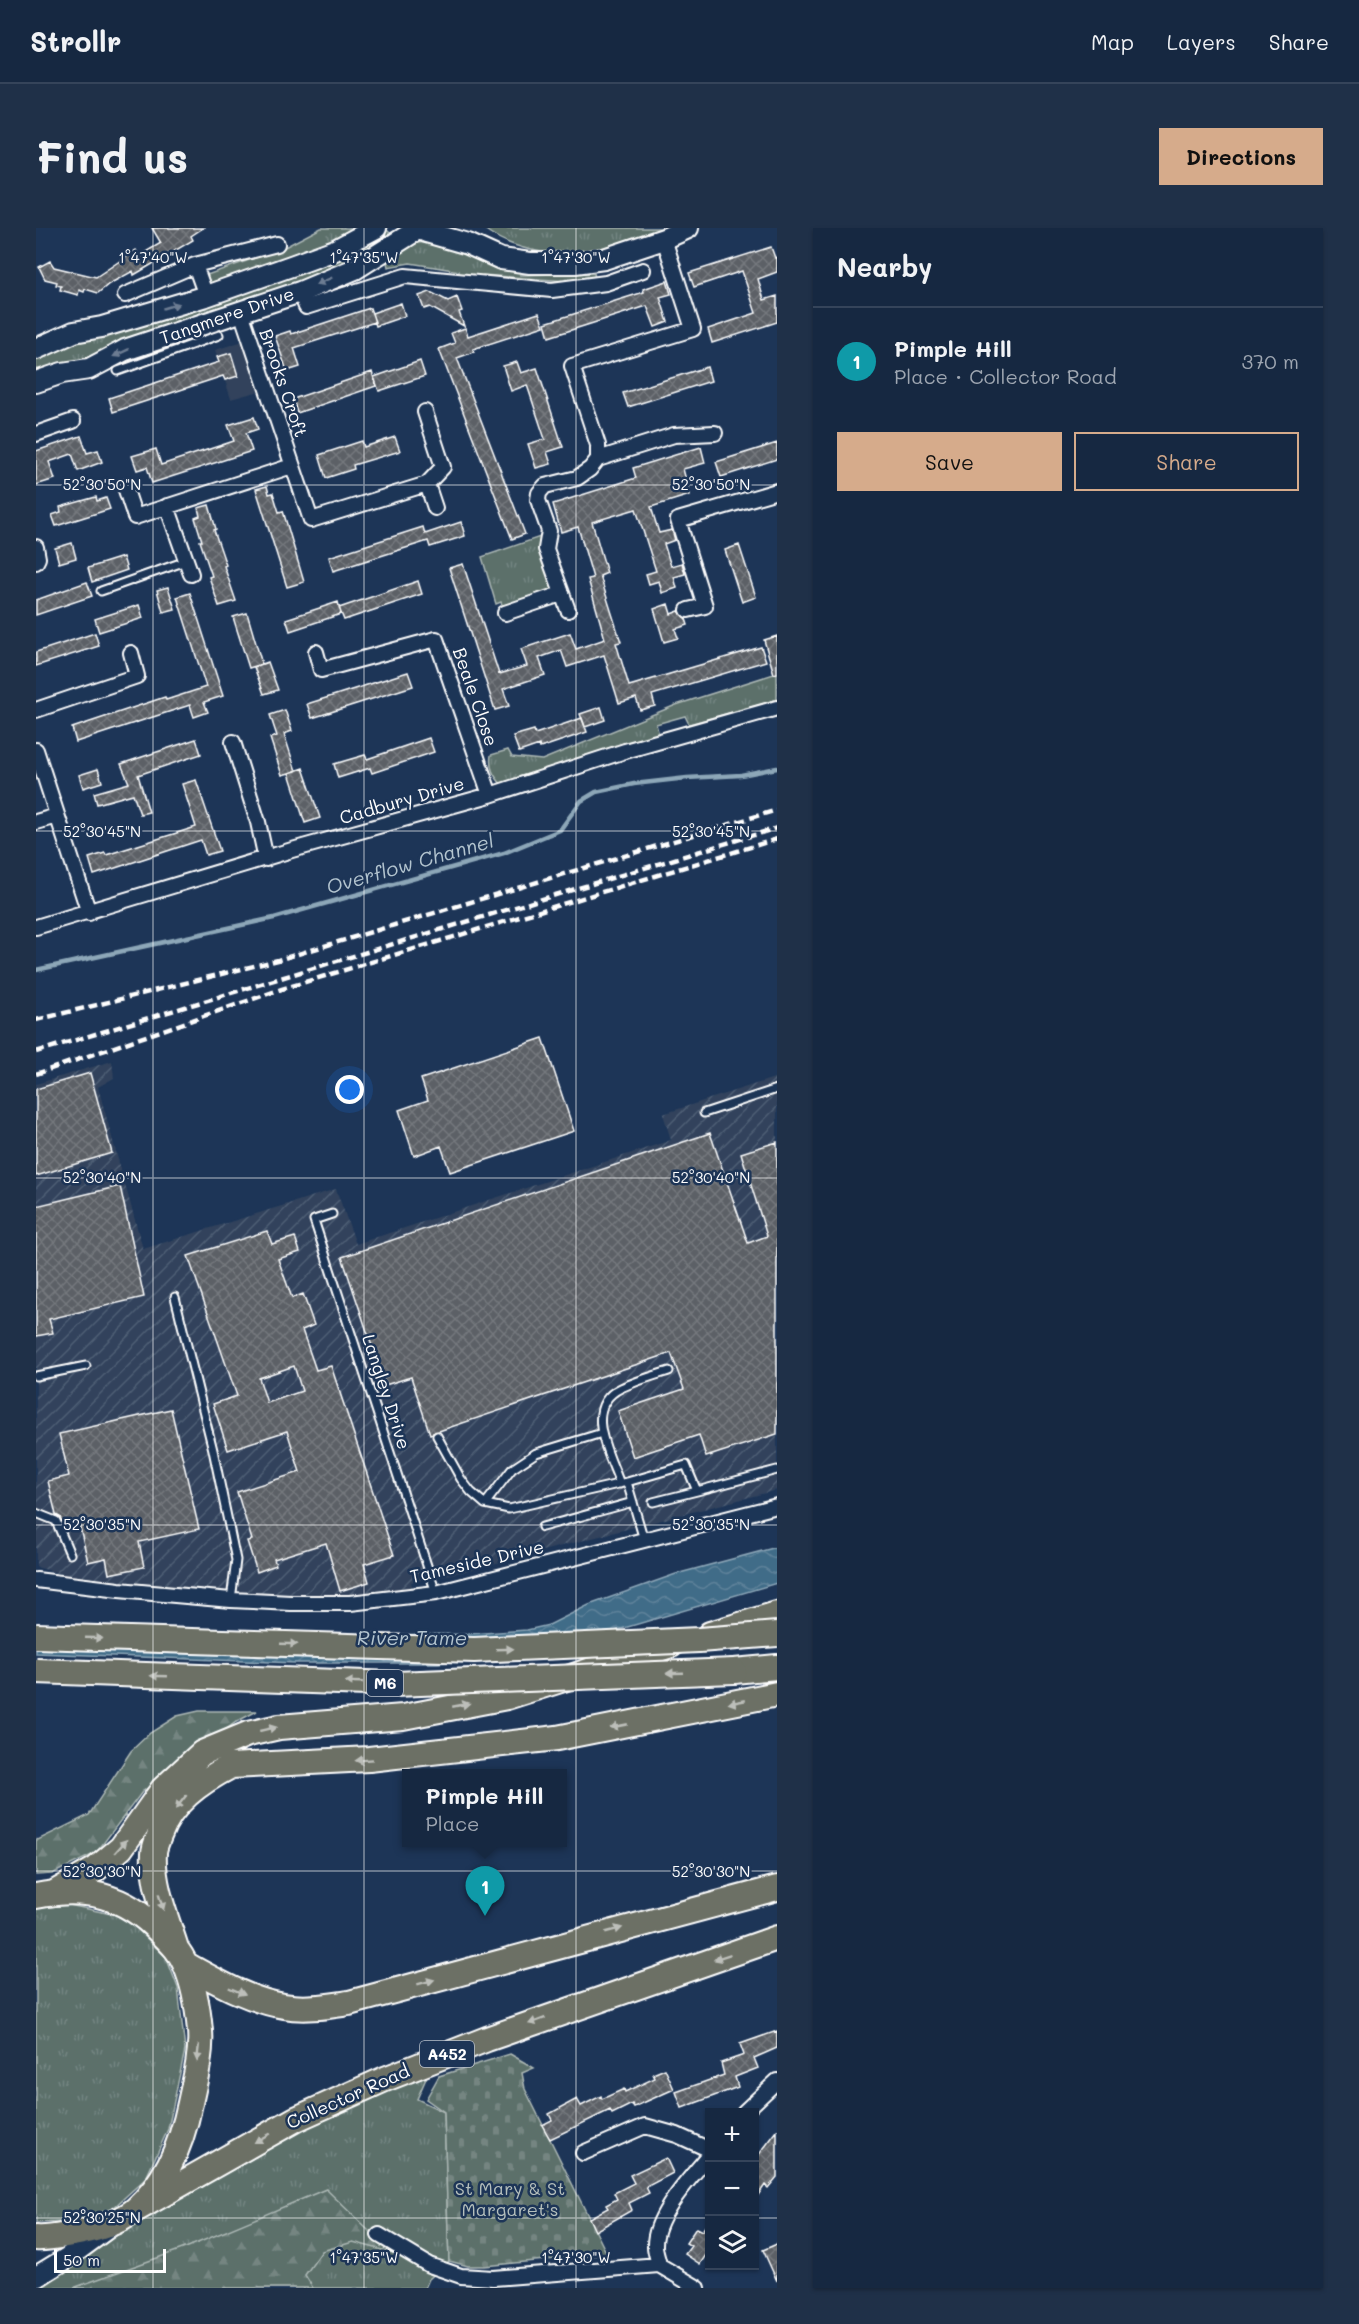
<!DOCTYPE html>
<meta charset="utf-8">
<style>
:root{--surface:#162841;--page:#1f3048;--text:#f1f3f6;--muted:#9ea6b1;--line:#35445a;--accent:#d6ab8b}
body{margin:0;font-family:Mali,sans-serif;background:var(--page);color:var(--text)}
.controls{position:absolute;right:18px;bottom:18px;display:grid;overflow:hidden;border-radius:0px;box-shadow:0 2px 4px #0004}
.controls button{width:54px;height:54px;display:grid;place-items:center;padding:0;border:0;border-bottom:2px solid var(--line);background:var(--surface);color:var(--text);font:30px sans-serif}
.scale{position:absolute;left:18px;bottom:15px;width:112px;box-sizing:border-box;padding-left:6px;border:3px solid #fff;border-top:0;font-size:16px;line-height:21px;white-space:nowrap;color:#fff;-webkit-text-stroke:4px #1d3557;paint-order:stroke}
.you{position:absolute;left:314px;top:862px;width:21px;height:21px;margin:-15px;border:4px solid #fff;border-radius:50%;background:#1a73e8;box-shadow:0 0 0 9px #1a73e833}
.badge{display:grid;place-items:center;width:39px;height:39px;border-radius:50%;background:var(--accent);color:#fff;font-size:20px;font-weight:700}
.pin{position:absolute;translate:-50% -50px;filter:drop-shadow(0 2px 3px #0008)}
.pin::after{content:'';position:absolute;top:32px;width:21px;height:18px;background:inherit;clip-path:polygon(0 0,100% 0,50% 100%)}
.popup{position:absolute;left:366px;top:1541px;width:165px;height:78px;box-sizing:border-box;display:grid;place-content:center;border-radius:0px;background:var(--surface);filter:drop-shadow(0 2px 4px #0005);font-size:20px;white-space:nowrap;color:var(--muted)}
.popup b{font-size:22px;color:var(--text)}
.popup::after{content:'';position:absolute;left:50%;top:100%;margin-left:-12px;border:12px solid transparent;border-top-color:var(--surface)}
.list{margin:0;padding:0;list-style:none}
h2{display:flex;justify-content:space-between;align-items:center;height:78px;margin:0;padding:0 24px;font-size:26px}
h2 small{font-size:20px;font-weight:400;color:var(--muted)}
.list li{display:grid;grid-template-columns:39px 1fr auto;gap:18px;align-items:center;box-sizing:border-box;height:108px;padding:0 24px;border-top:2px solid var(--line)}
.list b{display:block;font-size:22px;white-space:nowrap}
.list p{margin:0;font-size:20px;white-space:nowrap;color:var(--muted)}
.list em{font-size:20px;font-style:normal;color:var(--muted)}
.actions{display:flex;gap:12px;padding:18px 24px}
.actions a{flex:1;padding:14px 0;border:2px solid var(--accent);border-radius:0px;text-align:center;font-size:21px;color:var(--accent)}
.actions .main{background:var(--accent);color:#111}
.icon{flex:none;width:33px;height:33px;fill:none;stroke:currentColor;stroke-width:2;stroke-linecap:round;stroke-linejoin:round}
.map{position:relative;flex:none;width:741px;height:2060px;overflow:hidden;border-radius:0px}
header{display:flex;align-items:center;gap:36px;box-sizing:border-box;height:84px;padding:0 30px;background:var(--surface);border-bottom:2px solid var(--line)}
header strong{font-size:28px}
nav{display:flex;gap:33px;margin-inline-start:auto;font-size:21px}
.intro{display:flex;align-items:center;justify-content:space-between;box-sizing:border-box;height:144px;padding:0 36px}
h1{margin:0;font-size:42px}
.button{padding:15px 27px;border-radius:0px;background:var(--accent);color:#111;font-size:21px;font-weight:700}
main{display:flex;gap:36px;padding:0 36px}
aside{flex:1;background:var(--surface);border-radius:0px;box-shadow:0 2px 4px #0004}
.map>svg:first-child{display:block}
</style>
<header>
<strong>Strollr</strong>
<nav><a>Map</a><a>Layers</a><a>Share</a></nav>
</header>
<div class="intro"><h1>Find us</h1><a class="button">Directions</a></div>
<main>
<div class="map">
<svg width="741" height="2060" viewBox="0 0 741 2060">
<defs>
<pattern id="industrial-furrows" width="10" height="10" patternUnits="userSpaceOnUse" patternTransform="scale(1.5)"><rect width="10" height="10" fill="#30425c"/><path d="M-1 1l2-2M0 10L10 0M9 11l2-2" fill="none" stroke="#4f5e74"/></pattern>
<pattern id="grass-tufts" width="24" height="20" patternUnits="userSpaceOnUse" patternTransform="scale(1.5)"><rect width="24" height="20" fill="#5b706b"/><path d="M3 7l-1-3M5 7V3M7 7l1-3M15 17l-1-3M17 17v-4M19 17l1-3" fill="none" stroke="#748581"/></pattern>
<pattern id="forest-firs" width="22" height="20" patternUnits="userSpaceOnUse" patternTransform="scale(1.5)"><rect width="22" height="20" fill="#5b706b"/><path d="M5 1l3.5 6h-7zM16 11l3.5 6h-7z" fill="#748581"/></pattern>
<pattern id="cemetery-stones" width="16" height="16" patternUnits="userSpaceOnUse" patternTransform="scale(1.5)"><rect width="16" height="16" fill="#5b706b"/><path d="M2 7V4a2 2 0 0 1 4 0v3zM10 15v-3a2 2 0 0 1 4 0v3z" fill="#748581"/></pattern>
<pattern id="water-waves" width="16" height="10" patternUnits="userSpaceOnUse" patternTransform="scale(1.5)"><rect width="16" height="10" fill="#416c88"/><path d="M0 5q4-4 8 0t8 0" fill="none" stroke="#5e829a"/></pattern>
<pattern id="building-cross-hatch" width="8" height="8" patternUnits="userSpaceOnUse" patternTransform="scale(1.5)"><rect width="8" height="8" fill="#5b6066"/><path d="M0 0l8 8M0 8l8-8" fill="none" stroke="#74787d"/></pattern>
</defs>
<rect width="100%" height="100%" fill="#1d3557"/>
<filter id="ink" filterUnits="userSpaceOnUse"><feTurbulence type="fractalNoise" baseFrequency=".0167" numOctaves="2"/><feDisplacementMap in="SourceGraphic" scale="12" xChannelSelector="R" yChannelSelector="G"/><feConvolveMatrix kernelMatrix="1 2 1 2 8 2 1 2 1" color-interpolation-filters="sRGB"/></filter>
<g filter="url(#ink)">
<path fill="#30425c" d="M207 113 224 163 195 171 179 122Z"/>
<path fill="url(#industrial-furrows)" d="M76 833 78 850 62 859 107 1021 300 961 320 1016 635 912 627 886 741 849V1262L426 1344 375 1354 377 1361 304 1372 208 1368 59 1355 0 1339V856Z"/>
<path fill="url(#grass-tufts)" stroke="#adb8b5" stroke-width="1.5" d="M285 0H326L310 12 172 59 168 48 245 21Z
M349 0 359 10 297 44 55 135 0 147V128L28 114 237 51C279 44 314 23 349 0Z
M447 0H633C619 6 604 16 590 19 543 29 487 31 447 0Z
M396 14 484 41V47L558 45 559 50 532 57 531 53 447 47 443 52 423 49V43L374 35 352 39 350 29 380 15Z
M504 309 503 320 517 356V362L467 379 465 374 460 376 446 329Z
M741 445V472L653 496 649 488 620 496 623 507 482 549 479 554 466 557C457 547 453 540 455 527L472 522 476 529 506 532 640 477Z
M33 1677 80 1687 98 1698 130 1729 142 1760 149 1822 132 1901 110 1950 77 1980 43 1993 0 1995V1680Z
M392 1846 381 1871 408 1884 413 2033 393 2051 389 2060H6L81 2004 307 1877Z"/>
<path fill="url(#forest-firs)" stroke="#adb8b5" stroke-width="1.5" d="M163 1483H221L200 1494 106 1564 60 1625 16 1646 0 1647V1611L2 1612 53 1587 95 1523 114 1505 141 1488Z
M290 1961 334 2004 361 2026 317 2014 286 2023 269 2047 277 2060H37L152 2019Z"/>
<path fill="url(#cemetery-stones)" stroke="#adb8b5" stroke-width="1.5" d="M474 1826 498 1840 486 1845 489 1861 571 2026 448 2038H432L413 2033 408 1884 390 1871 403 1848Z"/>
<path fill="url(#water-waves)" stroke="#8da7b8" stroke-width="1.5" d="M741 1319V1355L500 1426 402 1435H260L0 1425V1395L50 1401 323 1407 433 1406 491 1402 513 1397 553 1377 640 1346Z"/>
<g fill="none" stroke-linecap="round" stroke-linejoin="round">
<path stroke="#8da7b8" stroke-width="4.5" d="M0 742 238 690 468 625 524 602 545 573 560 564 598 556 651 550 705 547 741 540"/>
</g>
<path fill="url(#building-cross-hatch)" stroke="#fff" stroke-width="1.5" fill-rule="evenodd" d="M116 0H167L155 8 157 12 98 47 97 43 73 56 62 65 49 61 48 64 43 62 42 67 24 62 25 58 20 57 21 54 9 51 3 39 14 33 18 39 60 49 100 22 103 28 125 15Z
M735 19 739 30 741 29V44L722 51 728 72 741 68V94L676 115 672 101 720 85 706 43 658 59 653 45Z
M631 53 635 66 624 69 632 94 619 99 611 78 513 109 509 95 608 64 607 61Z
M394 64 412 73 421 69 426 83 423 84 428 98 394 79 388 81 383 68Z
M365 75 369 88 340 98 336 85Z
M334 80 339 94 258 120 264 139 251 143 239 108 254 103 255 106Z
M503 85 508 98 437 121 438 124 421 130 489 306 476 311 403 121 419 115 415 105 429 100 432 108Z
M195 125 202 148 189 152 187 148 77 184 73 170 183 134 181 129Z
M384 133 389 148 343 163 338 149Z
M481 134 485 145 501 140 527 219 511 224 515 236 500 240 492 216 509 211 491 157 475 163 467 138Z
M671 139 675 153 592 179 587 165Z
M336 144 340 158 261 185 257 171Z
M218 189 222 201 210 205 216 223 116 255 111 239 101 242 96 228 120 221 125 237 198 213 192 197Z
M45 208 51 225 62 222 66 234 42 243 36 226 13 234 19 251 0 257V223Z
M359 209 364 223 317 237 318 241 290 250 283 227 326 213 328 219Z
M741 215V231L685 249 680 234Z
M665 219 669 235 647 241 654 267 615 279 623 305 636 302 639 312 628 316 635 338 646 335 649 346 638 349 641 360 626 365 623 353 613 356 610 346 620 343 600 281 556 294 571 345 564 348 585 414 580 415 593 458 725 419 730 433 616 467 619 478 604 482 600 470 583 475 568 427 531 439 525 422 503 430 509 447 467 461 473 478 459 482 413 340 427 336 463 446 491 438 485 421 534 405 540 421 569 411 552 351 557 350 542 299 525 304 517 276 600 250 597 240Z
M231 258 233 266 237 265 243 284 247 283 268 354 251 359 220 261Z
M60 269 61 273 70 270 74 281 20 298 16 287 25 284 24 279Z
M173 277 180 301 178 302 190 337 188 338 200 373 183 378 173 349 176 348 164 313H166L159 290 164 288 162 280Z
M425 294 429 308 394 319 392 313 297 343 293 329 387 299 389 306Z
M36 315 40 330 23 335 19 320Z
M703 317 720 369 706 374 689 322Z
M87 329 91 342 56 354 52 340Z
M382 353 386 366 308 392 303 380Z
M51 354 56 368 0 387V372Z
M132 359 139 381 127 384 121 362Z
M154 365 187 468 168 474 172 484 158 489 154 477 40 514 36 500 129 469 130 472 170 459 141 369Z
M302 374 305 386 254 403 250 391Z
M632 376 635 386 643 383 650 391 652 397 639 401 642 410 628 414 618 381Z
M103 377 107 390 63 404 59 391Z
M211 385 226 436 213 440 197 389Z
M59 405 63 418 0 438V424Z
M741 408V445L738 446 728 412Z
M232 434 242 462 228 466 218 439Z
M372 444 377 458 276 490 271 476Z
M565 479 569 492 549 499 544 486Z
M249 482 256 503 248 506 260 543 246 547 234 510 241 508 234 487Z
M546 490 551 504 504 520 503 517 483 524 477 508 498 502 499 506Z
M393 510 398 524 336 545 334 540 302 550 298 536 329 527 331 531Z
M160 511 165 526 102 547 113 584 104 586 97 566 61 576 58 565 93 555 85 536Z
M267 540 284 590 269 595 253 545Z
M62 541 66 554 47 560 43 547Z
M160 552 184 623 170 627 165 612 58 647 53 630 69 625 70 627 160 599 146 556Z
M507 810 538 903 414 944 405 918 378 928 363 882 392 872 385 851Z
M54 845 76 925 0 948V861Z
M674 905 712 1015 731 1008 705 925 741 914V1206L670 1229 663 1207 597 1229 582 1183 648 1161 635 1125 394 1206 375 1149 349 1157 306 1029Z
M84 958 108 1069 13 1091 17 1105 0 1108V978Z
M231 1003 236 1016 259 1009 264 1024 242 1031 256 1070 267 1066 278 1097 266 1102 280 1142 295 1138 358 1327 328 1336 333 1354 304 1363 290 1315 238 1331 240 1337 221 1344 211 1313 216 1312 201 1264 264 1244 251 1203 192 1222 177 1176 201 1168 152 1028ZM258 1138 266 1163 231 1175 223 1150Z
M135 1181 163 1301 103 1314 108 1339 73 1346 70 1330 52 1334 43 1295 28 1299 24 1289 20 1287 12 1253 33 1248 23 1206Z
M741 1803V1820L718 1830 722 1840 699 1849 702 1859 646 1880 640 1864 688 1847 685 1835 708 1827 704 1816Z
M629 1841 638 1861 598 1879 596 1876 576 1886 574 1882 514 1911 506 1897 516 1892 513 1886 541 1871 545 1878 565 1868 566 1871 588 1861 589 1864 619 1850 617 1846Z
M741 1903V1949L732 1960 729 1957 718 1973V1933Z
M630 1930 637 1945 610 1959 613 1965 593 1975 596 1982 559 2003 553 1990 572 1980 570 1977 581 1971 578 1965 598 1955 594 1947Z
M674 1991V2021L664 2036 649 2026 655 2018 650 2015 660 2000 666 2003Z
M741 2016V2053L727 2022Z"/>
<g fill="none" stroke-linecap="round" stroke-linejoin="round">
<g stroke="#fff" stroke-width="11">
<path id="lane" d="M82 143 183 107
M65 363 150 333
M668 885 741 861
M296 986 278 992 400 1365
M139 1069 177 1222 200 1332 195 1372
M0 1148 50 1138
M401 1208 425 1251 435 1264 449 1276 473 1281 591 1254 608 1312
M591 1254 650 1237 661 1263 741 1242
M584 1256C574 1227 545 1179 585 1160 600 1153 617 1148 633 1143
M617 1274 661 1263
M449 1276 476 1241 500 1225 566 1205
M0 1285 20 1293 34 1326
M506 1299 597 1274"/>
</g>
<g stroke="#fff" stroke-width="18">
<path id="street" d="M159 37 170 68
M264 64 270 79 369 48 516 62 570 55 607 42
M89 67 159 37 241 16
M205 84 275 292 391 256 399 280
M389 184 407 239 391 256
M0 206 37 193
M562 231V217L536 138 657 101 628 11
M89 259 99 289 256 238
M131 278 155 346
M0 319 2 330 0 334
M532 382 510 321 513 303 502 272 503 265 509 258 541 250 554 241 562 231 638 207 679 205
M652 382 669 378 642 292 741 263
M469 385 525 366
M280 424 285 442 400 411 454 567
M0 482 101 448 95 425
M197 514 222 594 230 631
M0 522 53 685
M0 594 21 588
M0 699 256 622 454 567 589 523 741 480
M0 1352 83 1362 195 1372 255 1375H314L400 1365 741 1278
M708 1884 741 1853
M547 1925 609 1898 641 1907 674 1922
M343 2007 393 2037 425 2048 457 2050 623 2037 662 2060
M623 2037C622 2031 619 2024 619 2018 618 1987 655 1950 674 1926"/>
</g>
<g stroke="#fff" stroke-width="24">
<path id="secondary" d="M390 4 432 16 465 31 494 35H539L568 31 628 11 652 0
M0 121 38 104 66 99 170 68 255 38 299 22 340 0
M0 154 26 145 53 141 89 122 264 64 319 41 376 5
M0 2049 31 2030 73 1999"/>
</g>
<g stroke="#fff" stroke-width="28">
<path id="highway" d="M674 1406 741 1386
M698 1443 741 1439
M20 1664 60 1641 85 1620 127 1561 166 1525 212 1506 243 1499 367 1489 471 1469 635 1417
M0 1668C49 1658 89 1667 124 1704 134 1714 144 1723 149 1736 158 1756 162 1781 164 1803 166 1825 159 1852 154 1875 146 1915 131 1954 99 1982 83 1995 57 2003 36 2006 24 2008 12 2011 0 2010
M140 1720C131 1691 116 1657 118 1625 118 1620 121 1613 123 1608 135 1574 164 1554 195 1538L333 1531 521 1510 741 1466
M149 1736C180 1753 212 1772 248 1778 269 1782 292 1778 313 1775L741 1660
M99 1982 260 1891 349 1851 451 1811 741 1710"/>
</g>
<use href="#lane" stroke="#1d3557" stroke-width="7"/>
<use href="#street" stroke="#1d3557" stroke-width="14"/>
<use href="#secondary" stroke="#1d3557" stroke-width="20"/>
<use href="#highway" stroke="#6c7065" stroke-width="24"/>
<path stroke="#fff" stroke-width="4.5" stroke-dasharray="9 4.5" stroke-linecap="butt" d="M0 792 242 732 741 582
M0 824 741 600
M0 846 246 761 741 611"/>
<g stroke="#fff" stroke-width="28" stroke-linecap="butt">
<path id="highway-bridge" d="M0 1408 438 1422 663 1412 741 1406
M0 1443 359 1456 698 1443"/>
</g>
<use href="#highway-bridge" stroke="#6c7065" stroke-width="24"/>
</g>
<defs><path id="oneway-solid" d="M-6-.8H1V-3.2L6.5 0L1 3.2V.8H-6Z" transform="scale(1.5)"/></defs>
<g fill="#6c7c92">
<use href="#oneway-solid" transform="translate(288 53) rotate(157)"/>
<use href="#oneway-solid" transform="translate(135 78) rotate(-17)"/>
<use href="#oneway-solid" transform="translate(85 125) rotate(155)"/>
</g>
<g fill="#bdbfba">
<use href="#oneway-solid" transform="translate(58 1410) rotate(2)"/>
<use href="#oneway-solid" transform="translate(253 1416) rotate(2)"/>
<use href="#oneway-solid" transform="translate(469 1421) rotate(-2)"/>
<use href="#oneway-solid" transform="translate(639 1445) rotate(178)"/>
<use href="#oneway-solid" transform="translate(123 1448) rotate(-178)"/>
<use href="#oneway-solid" transform="translate(318 1454) rotate(-178)"/>
<use href="#oneway-solid" transform="translate(701 1474) rotate(169)"/>
<use href="#oneway-solid" transform="translate(425 1477) rotate(-11)"/>
<use href="#oneway-solid" transform="translate(583 1498) rotate(169)"/>
<use href="#oneway-solid" transform="translate(232 1501) rotate(-13)"/>
<use href="#oneway-solid" transform="translate(328 1532) rotate(176)"/>
<use href="#oneway-solid" transform="translate(145 1574) rotate(128)"/>
<use href="#oneway-solid" transform="translate(85 1618) rotate(-48)"/>
<use href="#oneway-solid" transform="translate(125 1674) rotate(73)"/>
<use href="#oneway-solid" transform="translate(578 1702) rotate(-15)"/>
<use href="#oneway-solid" transform="translate(686 1729) rotate(161)"/>
<use href="#oneway-solid" transform="translate(390 1754) rotate(-15)"/>
<use href="#oneway-solid" transform="translate(201 1763) rotate(23)"/>
<use href="#oneway-solid" transform="translate(501 1793) rotate(160)"/>
<use href="#oneway-solid" transform="translate(162 1825) rotate(96)"/>
<use href="#oneway-solid" transform="translate(226 1910) rotate(150)"/>
</g>
</g>
<path fill="none" stroke="#fff" stroke-width="1.5" stroke-opacity="0.45" d="M117 0V2060M328 0V2060M540 0V2060M0 257H741M0 603H741M0 950H741M0 1297H741M0 1643H741M0 1990H674M718 1990H741"/>
<g text-anchor="middle" stroke-width="5" stroke-linejoin="round" paint-order="stroke">
<g fill="#1d3557" stroke="#bbc2cd" stroke-width="1.5">
<rect x="331" y="1442" width="36" height="26" rx="4.5"/>
<rect x="384" y="1813" width="54" height="26" rx="4.5"/>
</g>
<g font-size="16" font-weight="bold" fill="#fff">
<text x="349" y="1461">M6</text>
<text x="411" y="1832">A452</text>
</g>
<g font-size="18" fill="#fff" stroke="#1d3557">
<text transform="translate(191 88) rotate(-19)" y="6">Tangmere Drive</text>
<text transform="translate(247 155) rotate(71)" y="6">Brooks Croft</text>
<text transform="translate(439 469) rotate(71)" y="6">Beale Close</text>
<text transform="translate(366 573) rotate(-16)" y="6">Cadbury Drive</text>
<text transform="translate(350 1164) rotate(72)" y="6">Langley Drive</text>
<text transform="translate(441 1334) rotate(-13)" y="6">Tameside Drive</text>
<text transform="translate(312 1869) rotate(-24)" y="6">Collector Road</text>
</g>
<g font-size="18" fill="#b5bfbc" stroke="#1d3557">
<text x="474" y="1967">St Mary &amp; St<tspan x="474" dy="21">Margaret's</tspan></text>
</g>
<g font-size="20" font-style="italic" fill="#b3c4cf" stroke="#1d3557">
<text transform="translate(374 636) rotate(-16)" y="7">Overflow Channel</text>
<text x="376" y="1417">River Tame</text>
</g>
</g>
<g font-size="15" text-anchor="middle" fill="#fff" stroke="#1d3557" stroke-width="5" stroke-linejoin="round" paint-order="stroke">
<text x="117" y="35">1°47'40"W</text>
<text x="328" y="35">1°47'35"W</text>
<text x="540" y="35">1°47'30"W</text>
<text x="66" y="262">52°30'50"N</text>
<text x="675" y="262">52°30'50"N</text>
<text x="66" y="609">52°30'45"N</text>
<text x="675" y="609">52°30'45"N</text>
<text x="66" y="955">52°30'40"N</text>
<text x="675" y="955">52°30'40"N</text>
<text x="66" y="1302">52°30'35"N</text>
<text x="675" y="1302">52°30'35"N</text>
<text x="66" y="1649">52°30'30"N</text>
<text x="675" y="1649">52°30'30"N</text>
<text x="66" y="1995">52°30'25"N</text>
<text x="328" y="2035">1°47'35"W</text>
<text x="540" y="2035">1°47'30"W</text>
</g>
</svg>
<div class="controls">
<button>+</button>
<button>−</button>
<button><svg class="icon" aria-label="layers" viewBox="0 0 24 24"><path d="M12 4l9 5-9 5-9-5zM3 14l9 5 9-5"/></svg></button>
</div>
<div class="scale">50 m</div>
<div class="you"></div>
<div class="pin badge" style="left:449px;top:1688px;background:#0f9aa8">1</div>
<div class="popup"><b>Pimple Hill</b>Place</div>
</div>
<aside>
<h2>Nearby<small></small></h2>
<ul class="list">
<li><span class="badge" style="background:#0f9aa8">1</span><div><b>Pimple Hill</b><p>Place · Collector Road</p></div><em>370 m</em></li>
</ul>
<div class="actions"><a class="main">Save</a><a>Share</a></div>
</aside>
</main>
